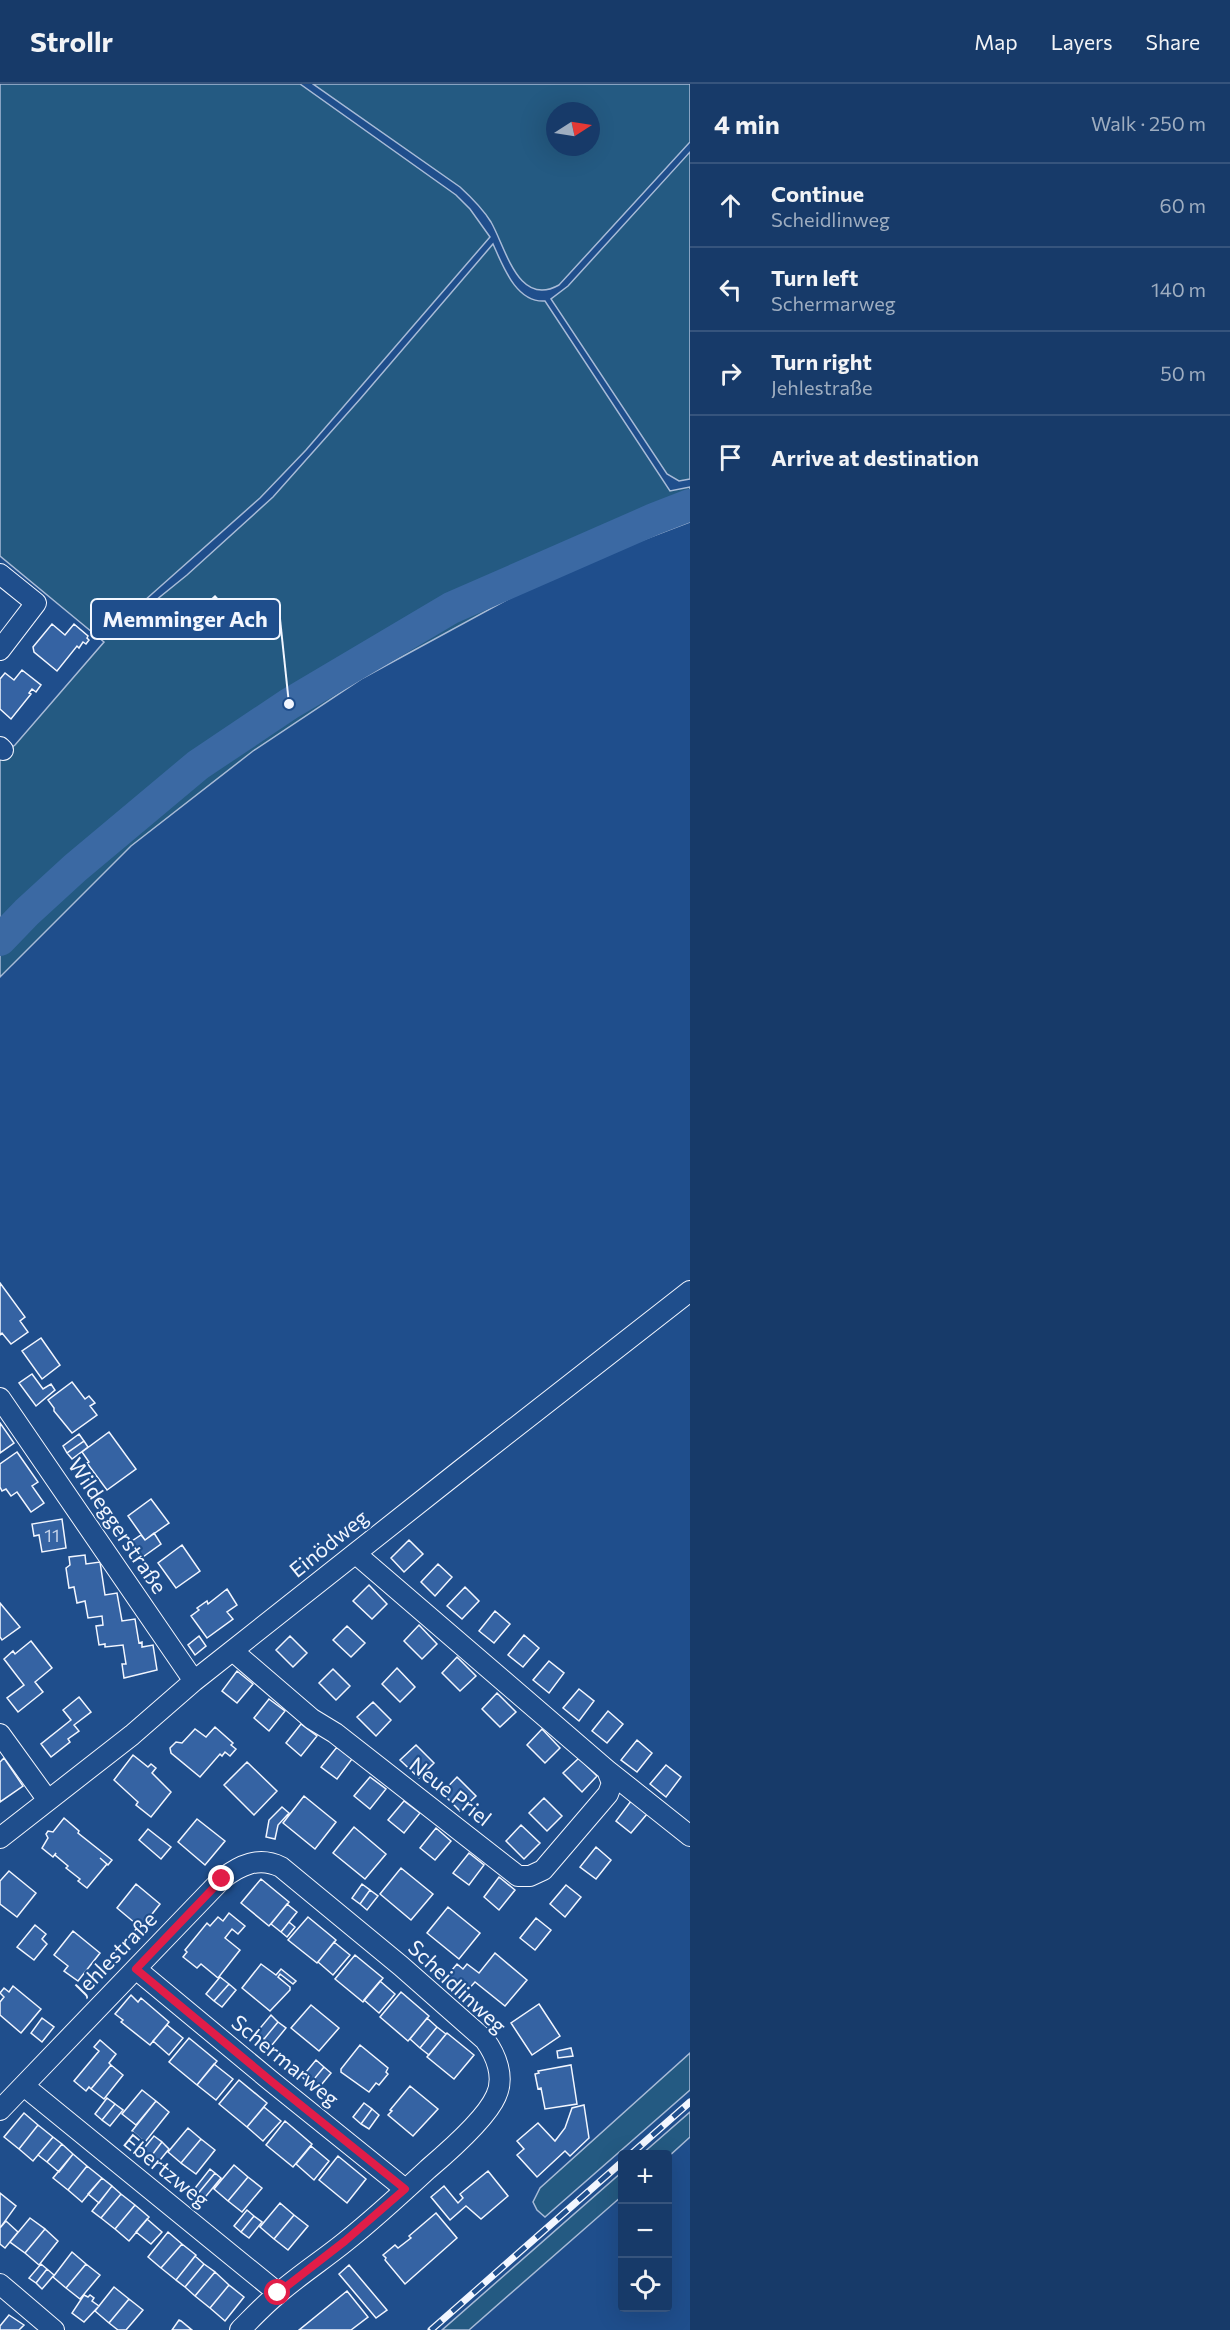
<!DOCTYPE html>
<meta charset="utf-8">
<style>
:root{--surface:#173a69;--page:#244571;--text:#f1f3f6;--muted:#9eadc0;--line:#36547d}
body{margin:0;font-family:Commissioner,sans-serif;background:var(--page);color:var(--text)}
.controls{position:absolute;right:18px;bottom:18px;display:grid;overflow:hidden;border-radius:6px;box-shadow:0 6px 24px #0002}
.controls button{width:54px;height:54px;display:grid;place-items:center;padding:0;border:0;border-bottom:2px solid var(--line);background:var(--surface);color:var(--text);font:30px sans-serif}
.compass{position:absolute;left:546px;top:18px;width:54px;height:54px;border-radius:50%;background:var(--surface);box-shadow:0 6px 24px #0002;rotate:78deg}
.stop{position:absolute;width:18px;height:18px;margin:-14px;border:4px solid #e11d48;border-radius:50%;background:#fff}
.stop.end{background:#e11d48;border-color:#fff;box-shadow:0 2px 6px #0008}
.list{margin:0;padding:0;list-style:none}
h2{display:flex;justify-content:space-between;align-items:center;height:78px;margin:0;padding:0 24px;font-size:26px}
h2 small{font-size:20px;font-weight:400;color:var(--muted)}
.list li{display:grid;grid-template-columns:39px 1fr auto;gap:18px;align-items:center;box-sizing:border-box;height:84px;padding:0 24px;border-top:2px solid var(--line)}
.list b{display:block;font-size:22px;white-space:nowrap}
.list p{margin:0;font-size:20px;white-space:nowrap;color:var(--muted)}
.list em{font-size:20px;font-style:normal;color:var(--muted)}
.icon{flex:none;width:33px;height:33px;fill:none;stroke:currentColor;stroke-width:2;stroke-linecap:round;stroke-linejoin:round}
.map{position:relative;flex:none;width:690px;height:2246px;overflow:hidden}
header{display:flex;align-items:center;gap:36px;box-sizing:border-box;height:84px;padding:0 30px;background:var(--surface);border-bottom:2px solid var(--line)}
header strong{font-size:28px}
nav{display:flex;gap:33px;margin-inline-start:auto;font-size:21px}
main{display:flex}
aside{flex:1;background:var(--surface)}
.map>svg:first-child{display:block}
</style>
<header>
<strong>Strollr</strong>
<nav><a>Map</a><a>Layers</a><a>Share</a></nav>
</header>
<main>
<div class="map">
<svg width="690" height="2246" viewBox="0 0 690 2246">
<rect width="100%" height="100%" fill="#1f4e8c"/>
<path fill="#245a82" stroke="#a8bbd7" stroke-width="1.5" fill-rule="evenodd" d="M0 0H300L456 111 470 125 490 153 306 366 260 414 144 517 156 516 187 491 273 413 361 314 493 160C503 182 516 219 545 217L670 407 690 403V438L632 460 512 513 363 594 253 667 131 762 0 893V672L15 661 104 558 0 472Z
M313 0H690V58L559 201C518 224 506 164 491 138 483 125 472 114 460 103ZM555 27H591V63H555Z
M690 68V395L679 397 667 390 551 215 568 202Z
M690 1969V2006L545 2133 537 2126 533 2118 540 2104Z
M690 2028V2053L668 2073V2070H642Z
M622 2088V2112L469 2246H442Z"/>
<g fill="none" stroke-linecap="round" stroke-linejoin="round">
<path stroke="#3b69a3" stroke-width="32" d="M0 856 27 828 75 784 198 681 289 620 451 524 654 435 690 421"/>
</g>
<path fill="#3563a3" stroke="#f2f6ff" stroke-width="1.5" d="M215 512 229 527 217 538 204 522Z
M52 540 65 551 74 540 88 552 87 554 89 556 86 560 83 558 79 564 77 562 57 587 34 568 33 563Z
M22 586 41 601 36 608 32 605 29 609 31 610 11 635 0 625V595L5 589 14 596Z
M0 1199 25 1233 20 1237 28 1248 11 1260 2 1249 0 1251Z
M41 1254 60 1281 42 1295 22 1267Z
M32 1290 43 1305 51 1300 55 1306 36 1322 19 1299Z
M72 1298 85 1315 89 1312 95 1319 90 1322 97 1331 72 1349 54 1327V1324L48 1316Z
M0 1339 14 1359 0 1369Z
M109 1348 136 1385 107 1406 87 1379 89 1378 82 1368Z
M79 1350 84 1357 67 1369 63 1362Z
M84 1357 88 1363 72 1375 67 1369Z
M17 1368 38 1398 32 1402 44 1419 31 1428 17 1408 11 1412 6 1405 2 1407 0 1403V1380Z
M151 1415 169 1439 145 1456 128 1432Z
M62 1435 66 1464 42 1468 39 1451 34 1452 32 1440Z
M154 1449 161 1460 140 1475 129 1459 141 1451 145 1456Z
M409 1456 423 1470 404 1488 391 1474Z
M182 1461 200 1487 176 1504 158 1479Z
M85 1471 86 1480 100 1478 105 1511 117 1509 122 1537 135 1535 139 1559 142 1558V1563L153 1561 157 1586 124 1594 122 1580H126L123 1561 105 1563V1560L99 1561 96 1542 103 1541 102 1532 88 1534 85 1517 77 1519 74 1503 69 1504 66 1484 70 1481 69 1473Z
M438 1480 452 1493 435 1512 421 1498Z
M369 1501 387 1520 372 1535 353 1517Z
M465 1503 479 1517 462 1535 447 1522Z
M227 1505 237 1521 227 1528 233 1535 207 1554 191 1532 199 1526 197 1524 207 1517 208 1520Z
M0 1519 20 1543 2 1556 0 1553Z
M495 1527 510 1540 494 1559 479 1547Z
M419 1541 437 1560 422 1575 404 1557Z
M347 1542 365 1559 351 1573 333 1556Z
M524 1551 539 1564 523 1583 508 1571Z
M199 1552 206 1562 195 1571 188 1561Z
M290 1552 307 1569 293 1583 276 1566Z
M31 1557 52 1584 35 1598 43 1608 18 1628 7 1614 24 1601 4 1575 13 1567 15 1570Z
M457 1573 476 1592 460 1607 442 1589Z
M549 1577 564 1589 549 1609 533 1596Z
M397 1584 415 1603 400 1618 382 1600Z
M333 1585 350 1602 336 1616 319 1599Z
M237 1587 253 1600 237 1619 222 1607Z
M579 1605 594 1617 579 1637 563 1624Z
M497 1609 516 1628 500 1643 482 1625Z
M79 1613 91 1628 74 1641 79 1647 68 1655 70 1658 51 1673 41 1660 71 1636 63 1626Z
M269 1615 285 1627 269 1647 254 1634Z
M373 1618 391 1636 376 1652 357 1633Z
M608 1627 623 1640 607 1659 592 1647Z
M301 1640 317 1652 301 1672 286 1659Z
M215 1643 233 1659 231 1661 236 1665 230 1672 225 1668 222 1672 220 1670 200 1693 171 1669 170 1664 176 1658 182 1659 195 1645 206 1653Z
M542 1645 560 1664 545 1679 527 1661Z
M637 1656 652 1669 637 1688 621 1676Z
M416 1661 434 1679 419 1694 400 1676Z
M337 1663 352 1675 337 1695 321 1683Z
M133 1671 148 1683 151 1680 156 1684 152 1689 171 1708 151 1733 136 1721 138 1718 114 1696Z
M4 1674 23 1702 0 1718V1678Z
M579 1674 597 1692 582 1708 563 1689Z
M247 1678 277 1707 254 1731 224 1701Z
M666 1681 681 1693 666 1713 650 1700Z
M370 1693 386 1705 370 1725 354 1712Z
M457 1693 476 1712 460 1727 442 1709Z
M304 1712 336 1738 315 1765 283 1739Z
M544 1714 562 1732 547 1747 529 1729Z
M404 1717 420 1729 404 1749 388 1736Z
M631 1717 647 1730 631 1749 616 1737Z
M282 1723 289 1729 278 1741 275 1755 266 1753 269 1736Z
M64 1734 79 1747 78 1749 112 1776 108 1781 100 1774 107 1780 87 1804 78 1797 80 1795 66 1784 68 1782 55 1771 56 1769 53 1773 42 1764 48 1754 46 1750 48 1747 53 1748Z
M197 1735 225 1757 205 1781 178 1758Z
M521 1741 540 1759 524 1775 506 1757Z
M354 1743 386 1770 365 1795 333 1769Z
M436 1744 451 1757 435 1776 420 1764Z
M148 1745 171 1763 161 1775 139 1756Z
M596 1763 611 1776 596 1795 580 1783Z
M469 1769 484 1781 469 1801 453 1789Z
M401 1784 433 1810 411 1836 380 1810Z
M9 1787 36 1809 17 1833 0 1820V1797Z
M499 1793 515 1806 499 1826 484 1813Z
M261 1795 289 1818 269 1842 241 1819Z
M136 1800 160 1820 141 1844 117 1824Z
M362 1800 370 1806 360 1820 352 1814Z
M566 1801 581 1813 565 1833 550 1820Z
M370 1806 378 1812 367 1826 360 1820Z
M287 1820 297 1828 281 1848 271 1840Z
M448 1823 480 1849 459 1875 427 1849Z
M229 1829 245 1842 238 1850 232 1845 225 1854 240 1866 218 1894 201 1880 197 1884 183 1873 187 1868 185 1866 207 1839 210 1842 218 1833 223 1837Z
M308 1833 336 1856 317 1879 288 1856Z
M536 1834 551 1846 535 1866 520 1854Z
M289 1838 295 1843 287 1853 281 1848Z
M35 1841 46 1850 42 1855 47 1860 34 1876 17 1863Z
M73 1847 100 1869 78 1897 64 1887 68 1882 54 1871Z
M334 1858 350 1871 333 1891 318 1878Z
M495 1869 527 1896 505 1922 475 1898 466 1908 447 1892 457 1880 463 1885 467 1880 479 1889Z
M355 1871 383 1894 363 1918 335 1895Z
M261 1880 276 1891 281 1885 296 1897 293 1900 280 1890 278 1893 290 1903V1906L270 1927 242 1904Z
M220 1893 229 1900 214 1917 206 1910Z
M380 1897 395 1910 379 1929 364 1916Z
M229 1900 236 1906 222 1923 214 1917Z
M13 1902 41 1925 21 1949 0 1931V1918L4 1913 0 1909 4 1904 9 1908Z
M401 1908 429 1932 408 1957 380 1933Z
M131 1911 138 1918 141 1914 169 1938 150 1961 121 1938 123 1936 115 1930Z
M539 1920 560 1952 532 1971 511 1939Z
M311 1921 339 1944 319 1967 291 1944Z
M271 1931 278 1938 264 1955 256 1949Z
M42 1934 54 1943 42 1958 31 1949Z
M427 1934 437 1943 420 1964 410 1955Z
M278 1938 286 1944 272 1961 264 1955Z
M167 1941 183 1954 169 1971 153 1957Z
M437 1943 446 1950 429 1971 420 1964Z
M447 1949 474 1971 454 1995 427 1973Z
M189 1954 217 1977 197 2001 169 1978Z
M100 1956 116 1970 109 1979 111 1981 91 2005 89 2003 86 2007 74 1997 99 1967 94 1963Z
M360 1961 388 1984 386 1988 388 1990 379 2001 376 1999 369 2008 341 1988V1985Z
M571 1964 573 1972 558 1974 557 1967Z
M316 1976 324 1983 310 2000 302 1993Z
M214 1980 233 1995 216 2016 197 2001Z
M111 1981 123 1991 104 2015 91 2005Z
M571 1981 577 2020 545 2025 541 2004 538 2005 535 1990 539 1989 538 1987Z
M324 1983 331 1989 317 2006 310 2000Z
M239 1996 267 2019 247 2043 219 2020Z
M410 2002 438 2025 413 2052 388 2031 392 2027 390 2026Z
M142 2006 156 2017 136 2041 122 2030Z
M107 2014 115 2020 102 2036 95 2030Z
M156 2017 169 2028 145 2058 132 2047Z
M364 2019 372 2025 361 2040 353 2033Z
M115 2020 123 2026 110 2042 102 2036Z
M584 2021 589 2054 570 2072 565 2067 537 2093 517 2071 524 2065 517 2057 538 2039 555 2057 565 2044 572 2024Z
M264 2023 281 2037 263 2057 247 2043Z
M372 2025 379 2031 369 2045 361 2040Z
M24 2029 38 2041 19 2065 4 2053Z
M285 2037 312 2060 293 2083 266 2061Z
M38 2041 53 2053 33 2077 19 2065Z
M188 2044 201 2055 181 2079 168 2068Z
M154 2052 162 2058 149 2075 141 2068Z
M53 2053 62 2060 47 2078 38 2071Z
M201 2055 215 2066 196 2090 181 2079Z
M162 2058 169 2065 156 2081 149 2075Z
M62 2060 73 2070 59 2088 47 2078Z
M311 2062 329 2077 314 2096 296 2080Z
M73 2070 87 2082 68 2106 53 2094Z
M338 2072 366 2095 347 2119 319 2096Z
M234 2081 248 2093 228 2117 214 2105Z
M87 2082 102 2094 82 2118 68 2106Z
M210 2085 215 2089 196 2112 192 2108Z
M488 2087 508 2112 481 2135 466 2122 450 2136 431 2113 444 2102 458 2119 463 2114 460 2110Z
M215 2089 221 2094 202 2117 196 2112Z
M248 2093 262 2104 242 2128 228 2117Z
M102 2094 112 2102 99 2119 88 2110Z
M112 2102 121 2110 101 2134 92 2127Z
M0 2109 16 2122 0 2144Z
M121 2110 135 2121 115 2145 101 2134Z
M280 2119 294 2131 274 2155 260 2143Z
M135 2121 149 2133 129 2157 115 2145Z
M247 2126 254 2132 241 2148 234 2142Z
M436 2129 457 2154 405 2200 385 2176 386 2174 383 2171 395 2161 398 2164 411 2154 409 2152Z
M294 2131 308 2142 288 2166 274 2155Z
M254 2132 262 2138 249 2154 241 2148Z
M30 2134 45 2145 25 2169 10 2158Z
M147 2135 162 2148 151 2160 136 2148Z
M6 2137 18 2148 5 2164 0 2160V2144Z
M45 2145 58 2157 39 2181 25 2169Z
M168 2148 182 2160 161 2184 148 2173Z
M182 2160 196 2171 176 2196 161 2184Z
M72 2168 86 2180 66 2204 53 2193Z
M195 2172 204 2180 185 2203 176 2196Z
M41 2180 47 2185 36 2199 29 2194Z
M86 2180 100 2191 80 2215 66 2204Z
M204 2180 215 2188 195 2212 185 2203Z
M349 2181 387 2226 376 2234 339 2190Z
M47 2185 54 2191 42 2205 36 2199Z
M215 2188 229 2201 210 2224 195 2212Z
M229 2201 244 2213 225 2237 210 2224Z
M114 2203 129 2215 109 2239 95 2227Z
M347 2207 368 2233 351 2246H299Z
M84 2211 88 2213 90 2211 94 2214 92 2217 99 2222 84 2238 72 2229Z
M129 2215 143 2226 126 2246H118L109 2239Z
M9 2231 24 2241 19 2246H0V2242Z
M179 2236 181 2237 192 2246H172Z"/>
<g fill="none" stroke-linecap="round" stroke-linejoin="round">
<g stroke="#f2f6ff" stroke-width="22">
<path id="minor" d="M0 490 36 519 0 566
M0 663 3 666
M0 1314 194 1597
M234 1568 312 1635 335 1649 518 1792H530L543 1786 608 1710 612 1699 607 1686 356 1470
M0 1650 47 1715
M607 1686 690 1752
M0 1754 132 1651 194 1597 462 1385 690 1207
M136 1885 271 1997 405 2105
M24 2002 278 2209
M0 2026 222 1795C240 1781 259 1772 281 1783L401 1882 485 1956C496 1971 505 1993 496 2012 486 2035 448 2068 428 2085 401 2110 374 2135 345 2158 324 2175 301 2190 280 2208 266 2219 253 2233 240 2246
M0 2200 54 2246"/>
</g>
<use href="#minor" stroke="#1f4e8c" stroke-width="20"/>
<g stroke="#f2f6ff" stroke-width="7">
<path id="rail" d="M631 2070 690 2018
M431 2246 622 2078"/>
</g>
<use href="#rail" stroke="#1f4e8c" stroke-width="4.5" stroke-dasharray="14" stroke-linecap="butt"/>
</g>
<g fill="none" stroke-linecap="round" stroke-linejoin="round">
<path stroke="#e11d48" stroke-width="8" d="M222 1795 136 1885 271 1997 405 2105 345 2157 278 2209"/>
</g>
<g text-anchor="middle" stroke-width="4.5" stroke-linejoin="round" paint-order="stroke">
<g font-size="18" fill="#c3d1e8">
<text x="52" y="1458">11</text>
</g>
<g font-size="21" fill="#f2f6ff" stroke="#1f4e8c">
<text transform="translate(117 1442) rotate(56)" y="7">Wildeggerstraße</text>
<text transform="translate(329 1460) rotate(-39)" y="7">Einödweg</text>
<text transform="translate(450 1708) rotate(38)" y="7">Neue Priel</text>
<text transform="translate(116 1870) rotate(-46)" y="7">Jehlestraße</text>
<text transform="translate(457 1903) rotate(43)" y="7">Scheidlinweg</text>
<text transform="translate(285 1977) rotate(39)" y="7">Schermarweg</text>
<text transform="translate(166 2087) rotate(39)" y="7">Ebertzweg</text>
</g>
</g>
<path fill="none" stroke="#f2f6ff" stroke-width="2" d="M289 620L280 535"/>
<circle fill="#f2f6ff" stroke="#1f4e8c" stroke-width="2" cx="289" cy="620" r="6"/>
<rect fill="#1f4e8c" stroke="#f2f6ff" stroke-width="2" x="91" y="515" width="189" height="40" rx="6"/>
<g font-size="22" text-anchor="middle" font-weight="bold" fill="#f2f6ff">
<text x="185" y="543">Memminger Ach</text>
</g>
</svg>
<div class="controls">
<button>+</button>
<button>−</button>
<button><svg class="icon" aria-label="locate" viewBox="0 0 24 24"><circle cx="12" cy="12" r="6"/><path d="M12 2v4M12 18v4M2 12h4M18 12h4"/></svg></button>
</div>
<svg class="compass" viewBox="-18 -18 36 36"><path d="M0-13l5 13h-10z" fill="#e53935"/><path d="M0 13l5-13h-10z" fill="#9eadc0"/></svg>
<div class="stop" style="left:278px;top:2209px"></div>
<div class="stop end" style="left:222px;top:1795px"></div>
</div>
<aside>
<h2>4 min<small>Walk · 250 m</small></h2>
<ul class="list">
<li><svg class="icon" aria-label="ahead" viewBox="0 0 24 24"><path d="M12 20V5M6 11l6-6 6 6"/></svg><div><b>Continue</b><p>Scheidlinweg</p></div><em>60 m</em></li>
<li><svg class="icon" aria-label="left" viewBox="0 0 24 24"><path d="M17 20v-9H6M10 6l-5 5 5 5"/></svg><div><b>Turn left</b><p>Schermarweg</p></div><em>140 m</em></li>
<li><svg class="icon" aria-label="right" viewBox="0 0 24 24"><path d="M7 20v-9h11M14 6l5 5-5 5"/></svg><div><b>Turn right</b><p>Jehlestraße</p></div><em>50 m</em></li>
<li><svg class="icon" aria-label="arrive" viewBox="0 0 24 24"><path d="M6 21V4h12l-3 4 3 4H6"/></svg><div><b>Arrive at destination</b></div></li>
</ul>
</aside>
</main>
